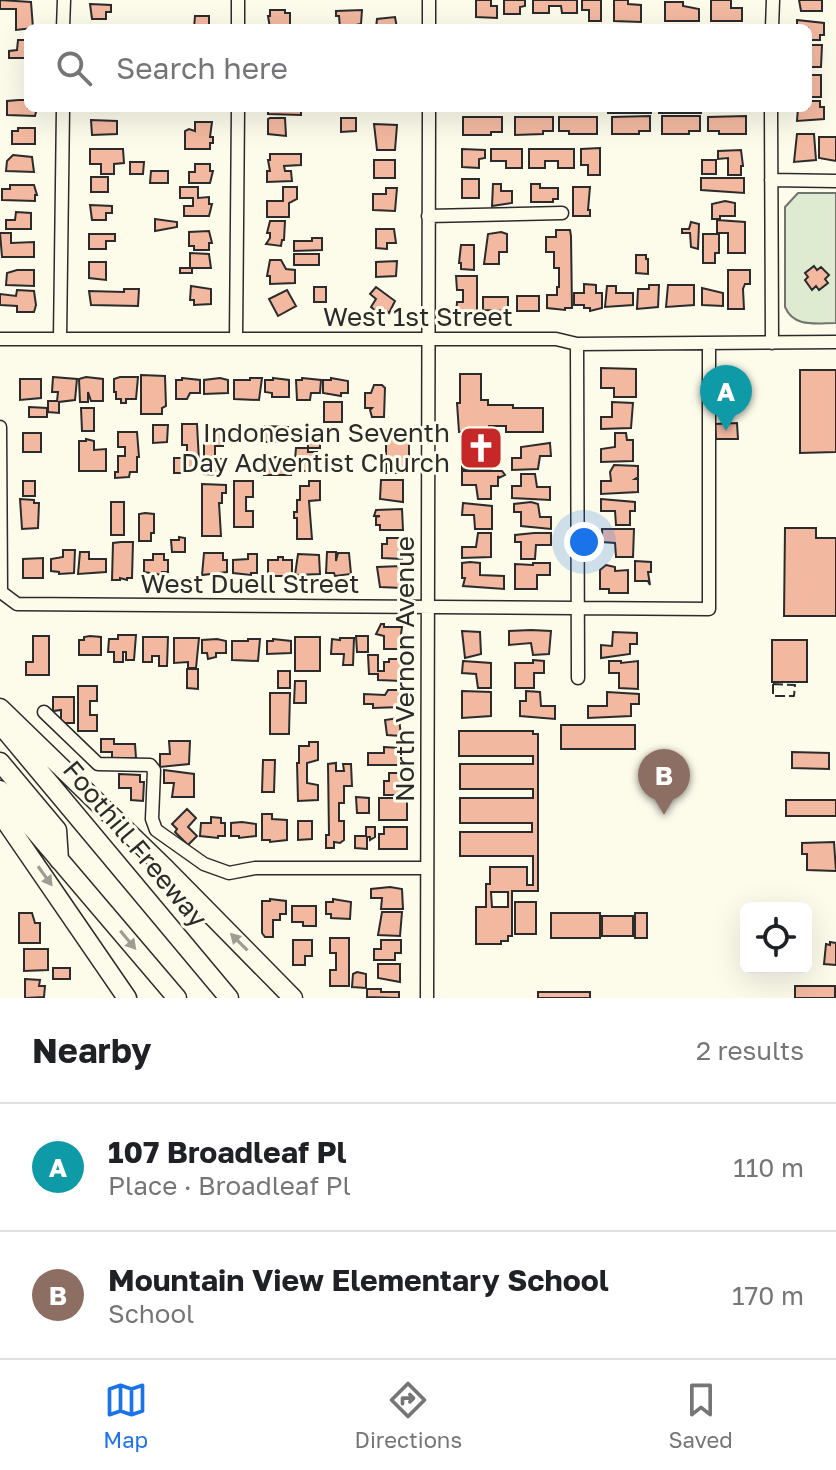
<!DOCTYPE html>
<meta charset="utf-8">
<style>
:root{--surface:#fff;--page:#f6f6f6;--text:#202124;--muted:#757577;--line:#e0e0e0;--accent:#1a73e8}
body{margin:0;font-family:"Golos Text",sans-serif;background:var(--page);color:var(--text)}
.controls{position:absolute;right:24px;bottom:24px;display:grid;overflow:hidden;border-radius:12px;box-shadow:0 8px 32px #0002}
.controls button{width:72px;height:72px;display:grid;place-items:center;padding:0;border:0;border-bottom:2px solid var(--line);background:var(--surface);color:var(--text);font:40px sans-serif}
.you{position:absolute;left:584px;top:542px;width:28px;height:28px;margin:-20px;border:6px solid #fff;border-radius:50%;background:#1a73e8;box-shadow:0 0 0 12px #1a73e833}
.badge{display:grid;place-items:center;width:52px;height:52px;border-radius:50%;background:var(--accent);color:#fff;font-size:26px;font-weight:700}
.pin{position:absolute;translate:-50% -66px;filter:drop-shadow(0 2px 4px #0008)}
.pin::after{content:'';position:absolute;top:42px;width:28px;height:24px;background:inherit;clip-path:polygon(0 0,100% 0,50% 100%)}
.list{margin:0;padding:0;list-style:none}
h2{display:flex;justify-content:space-between;align-items:center;height:104px;margin:0;padding:0 32px;font-size:34px}
h2 small{font-size:26px;font-weight:400;color:var(--muted)}
.list li{display:grid;grid-template-columns:52px 1fr auto;gap:24px;align-items:center;box-sizing:border-box;height:128px;padding:0 32px;border-top:2px solid var(--line)}
.list b{display:block;font-size:30px;white-space:nowrap}
.list p{margin:0;font-size:26px;white-space:nowrap;color:var(--muted)}
.list em{font-size:26px;font-style:normal;color:var(--muted)}
.icon{flex:none;width:44px;height:44px;fill:none;stroke:currentColor;stroke-width:2;stroke-linecap:round;stroke-linejoin:round}
.map{position:relative;flex:none;width:836px;height:998px;overflow:hidden}
.search{position:absolute;background:var(--surface);box-shadow:0 8px 32px #0002;left:24px;right:24px;top:24px;height:88px;display:flex;align-items:center;gap:20px;box-sizing:border-box;padding:0 28px;border-radius:12px;color:var(--muted);font-size:30px}
.sheet{height:360px;background:var(--surface)}
nav{display:flex;justify-content:space-around;align-items:center;box-sizing:border-box;height:112px;border-top:2px solid var(--line);background:var(--surface);font-size:22px;color:var(--muted)}
nav a{display:grid;justify-items:center;gap:4px}
nav .on{color:var(--accent)}
.map>svg:first-child{display:block}
</style>
<div class="map">
<svg width="836" height="998" viewBox="0 0 836 998">
<rect width="100%" height="100%" fill="#fdfbea"/>
<path fill="#deebd1" stroke="#74746e" stroke-width="2" d="M798 193H836V323C816 323 794 328 785 307V207Z"/>
<path fill="#f2b8a0" stroke="#2b2b2b" stroke-width="2" fill-rule="evenodd" d="M0 0 31 2 33 28 16 30V9H0Z
M476 0H491V6H497V18L476 17Z
M504 0H525V6L520 7V14H504Z
M533 0H577V13H562L561 6H549V13H533Z
M582 0H601V21H589V10H582Z
M614 0H628V4L641 5V22L614 21Z
M711 0H731V8H742V21H711Z
M799 0H822V11H801Z
M665 2H683V6L699 9V21H665Z
M90 4 111 5V12H106V19H92Z
M270 10H285V13H290V28H270L268 16H270Z
M362 10 361 24 340 28 339 16H336V11Z
M195 16H209V28H194Z
M395 17 397 28H376L377 19Z
M797 20 824 23V35H820V40H808V28H797Z
M18 40H28V58H9V51L17 50Z
M808 45H822L821 67H808Z
M808 75H821V97H808Z
M19 100H28V108H37L35 116 7 115V101Z
M808 101H820V107H824V119L797 121 798 108H808Z
M268 108H301V115L268 114Z
M608 108H651V113H608Z
M659 108H701V113H659Z
M650 116V131H639V134H612V117Z
M662 116H700V131H689V134H662Z
M746 116V134H719V131H708V117Z
M463 117H502V132H491V135H463Z
M515 117H553V131H543V134L515 135Z
M559 117H597V134H569V131H559Z
M270 118H285L286 136 268 134V119Z
M341 118H356V131L341 132Z
M91 120 117 121V134L92 135Z
M195 122H212L210 137H213V143H210V149H185V131L189 129 195 131Z
M374 124 397 125 395 150H377Z
M18 128H35V144H12V131H18Z
M797 134H814L816 160 794 162Z
M819 137H836V161L819 158Z
M600 148V175H588V165H581V149Z
M90 149H123L124 163 114 164V174H101V164H90Z
M462 149 485 150V158L479 159V168L462 167Z
M491 149H522V168H506V161H491Z
M529 149H574V168H558V161H545V168H529Z
M741 150 743 166H741V175H728V158L718 159V151Z
M270 154H301V165L284 166 285 171H291L292 181 267 182V171H270L268 160H270Z
M13 155 32 157 34 172 6 171 7 161Z
M374 160H395V178H374Z
M702 160H716V174H702Z
M130 162H144L143 174H130Z
M195 164H210V171H213L210 183H189V172H195Z
M151 171H168V183H150Z
M91 177H108V192H91Z
M701 178H744V193L701 190Z
M462 179H479V198H462Z
M493 184H501V191H512V203L492 206Z
M531 184H540V188H558V199H553V202H531Z
M10 185H34L37 195H35V201L2 200V189H10Z
M180 187H198V198L209 197V204H212L209 216H184V206H193V198H180Z
M283 187H297V199L289 203V217H267V201H283Z
M573 187H590L588 210H590V216H573Z
M386 188H397L395 211 373 210V194H386Z
M725 201 735 203V216H720V219H712V204Z
M90 205 112 206V213H106V220H92Z
M16 212 31 213V229H6V220H15Z
M155 219 177 222V227L155 231Z
M717 220 745 222V253H728V233H717Z
M270 221H285L284 240H282L281 246 266 244 270 238V233H267Z
M691 222 699 224 698 249 691 247 690 233H682V229H689Z
M376 229H394L396 243H387V249L376 248Z
M556 230H570L571 236 572 308H565V310L547 308V295H557V287H559V268H554V252H546V237H556Z
M209 231 212 243H209V250H194V246H189V232Z
M501 232 507 234V252H499V264H484L488 234Z
M0 233H11V243L34 242V257H2Z
M89 234H115V241H106V249H89Z
M703 234H719V253H715V263H703Z
M312 238H322V250L294 251V241H312Z
M461 245H474V270L461 269V263H459Z
M190 253 209 254 211 268H192V273H180V268H190Z
M294 254H319V265H294Z
M636 255H646V259H648V274L636 273Z
M270 260H281L286 269 295 270V283L270 284V276H267Z
M397 261 396 276 376 277V262Z
M89 262H106V280L89 278Z
M814 266 817 270 821 267 829 275 825 279 828 283 819 290 816 286 812 290 805 280 808 277 805 273Z
M17 270H34V286L6 285 7 273Z
M728 270H750V284H745L743 289 744 309H728Z
M456 276H477V316H456L457 302H463V290H457Z
M584 284 596 285V293H602V308L590 311V308H584V305H574V293H584Z
M649 285H659L658 307 637 309 638 289H649Z
M668 285H694V305L666 307Z
M191 286 211 289V304L194 305V300H190Z
M607 286H616V293H633V305L605 307Z
M314 287H326V302H314Z
M376 287 395 301 389 313 387 311 383 317 371 307 376 299 370 294Z
M702 288 723 293V306L702 305Z
M124 289H139L138 306 91 305 89 291 124 292Z
M17 290 34 291 36 305 34 312H17V306L0 305V294L16 296Z
M287 290 296 306 278 316 269 299Z
M517 296H539V311H517Z
M483 297H508V311L483 310Z
M601 368 636 369V397H614V388H601Z
M800 370H836V452L800 453Z
M460 374H481V400H488V405H513V408H543V432H506V426H489V432H459L457 403H460Z
M141 375 165 376 166 406 162 408V414H141Z
M53 377 77 379 75 400 59 402V413L48 412V401H57L58 392H52Z
M86 377 103 379V401H91L88 392V402H80L79 379Z
M120 377H138L136 399H126V403H121V399H116V392H114V379Z
M182 378 200 380V393H190L187 399H176V380H182Z
M220 378 228 380V393L204 394V380Z
M250 378H262L259 400 234 399V380H250Z
M273 378 289 380V397H272V393L265 392V380H273Z
M302 378 321 380 320 393H311L310 400H297L296 380H302Z
M331 378 348 381V393H341V396L323 393V380H331Z
M20 379H41V398L20 400Z
M374 385H382L385 388 384 417H372L370 410 372 408H365V393H371Z
M324 402H342V422H324Z
M612 402 633 403 631 428 601 429V417H612Z
M29 407 47 408V417H29Z
M81 408H94V431H82Z
M737 423 738 439H716L715 424Z
M182 424H197L199 461H195L194 473H174V458H187V445H182Z
M153 425H168L167 442 153 443Z
M265 426 288 427V439H284V442H265Z
M394 429 409 431V473H386V431Z
M204 430H223V446H215V459H223V475L204 474Z
M118 432H137L139 457H137V472H130L129 477 115 478V472H118V456H125V447H118Z
M23 433H41V452H23Z
M615 433H626L627 440H633V461L601 462V449L615 447Z
M308 436H320V448H308V452H317V471H294L296 448H308Z
M86 439 94 441V450L106 449V471H79V441H86Z
M550 443 551 456H540L538 469 512 470V458H521V447Z
M475 444H492L491 470 462 469V457H474Z
M276 457H291V475H264L265 460Z
M614 465 638 466V477L635 479H638V492L601 494V481H611L610 472Z
M462 471H502L505 475 499 478 498 476V486H491V499H478L476 485H462Z
M521 474H535L537 487H550V500L512 498V486H521Z
M381 480H403V502L380 499Z
M23 481H35V496H23Z
M234 481H253V497H246V511H253V527H234Z
M309 481H320V500L309 501 312 539H297V518H294V512H297V500H300V486H309Z
M202 484 226 485V493H222V503H219L221 536H202Z
M20 499 34 500V503H39L38 528 22 529Z
M601 499 635 502V511H630V525H616L615 511H601Z
M111 502H124V535H111Z
M531 502 538 504 540 517H551V529L521 526V512H514V504Z
M463 503 492 506V529H475L474 515H462Z
M402 509 403 530H380V525H376V517L380 516H374L376 510Z
M145 513 154 514V533H151V541H139V514Z
M785 528H816V538H836V616H784Z
M602 529H634L633 557H616L615 543 602 542Z
M478 533H491V557L462 558V547H476Z
M534 533H551V545H536L535 559H521V542H515V535Z
M179 537 185 538V552H172L171 540H179Z
M387 538H403L402 559 382 558V544H387Z
M121 542H133L132 578H127V580L120 578V580H112L113 543Z
M63 550H75L74 573 59 574V572L51 571V559L63 557Z
M80 552H89V559H106V572L78 574Z
M327 552H336V561L338 553H349L351 574 335 576 334 573H326Z
M204 553H223V560H227V572L202 575Z
M153 554H164V560H168V572H162V575L144 572V560H153Z
M248 554H257V573H251V575L233 573V560L248 559Z
M298 554 319 555 320 574 295 575Z
M278 557H283V560H292V576H268V560H278Z
M43 558V578H23V559Z
M635 561 651 562V572H648L650 585 648 581H635Z
M470 562 480 563V575L504 576V589L463 586 465 578H462V563Z
M533 563H550V575H537V589H515V564L533 565Z
M606 565 615 567V571L628 570V593H609V589H600V570Z
M402 566V588L380 587 377 567Z
M381 624H384V627H402L399 649H384V636L376 634Z
M531 630 551 631 549 654 533 655 531 643 509 645V631Z
M462 631 480 632 481 654 465 658Z
M613 632 637 633V644H630V654L601 658V645L612 646Z
M118 635H136L134 660H126V652H123V662H114V652H108L109 639H118Z
M33 636H49V675H26V662H33Z
M90 636 101 637V655H79V640H84V637Z
M356 636H368V652H357Z
M143 637H168L167 666H159V656H152V662H143Z
M295 637H320V671H295Z
M174 638H199L196 668H188V662L174 663Z
M340 638H354L353 665H343L344 654H331L332 639 340 640Z
M217 639 226 641V653H216V657L208 659 207 653H202V640Z
M248 639H260L258 661 232 660V641H248Z
M273 639 291 641V653L267 654V641H273Z
M772 640H807V682H772Z
M368 655H378V671H384V662H389V659H403L402 681 378 680V674H369Z
M533 660 544 661V673H534V688H515V663H533Z
M463 661 491 663V688H478L476 674 462 673Z
M609 661H621V663L638 661V689L619 688V673H609Z
M187 669H198V689L187 688Z
M278 671H290V688H278Z
M295 681H306V703H294Z
M78 686H97V701H90V715H97V731H78Z
M388 690H401V707L373 708V704H364V694L385 695Z
M462 691 491 692V716L462 718Z
M526 691 540 692 541 706H555V719L520 716V701H526Z
M607 692 639 694V704H631V716L588 718V706H607Z
M270 693H290L289 734H270Z
M53 697H74V723H61V710L53 711Z
M399 718 401 736 387 735 385 720Z
M561 725H635V749H561Z
M459 731H533V734H538V891H512V936H508V941H501V944H476V907H486V884H490V867H527V885H533V856H460V832H532V823H460V798H533V789H460V764H533V756H459ZM491 892H508V907H492Z
M101 739H114V744H135L136 758H112V752H101Z
M169 741H190L189 764 160 767V754H170Z
M309 742H318V760L307 763V783L318 785V800L298 801 297 763H299V746H309Z
M384 747 399 748 401 765H368V753H384Z
M792 752 829 753V769L792 768Z
M263 760H275L274 792H262Z
M336 763V771H344L343 764H351L352 786H344V803H339V821H344V840L340 843 334 842V848H326V835H329L328 764Z
M164 770 194 774V797H172L174 783H164Z
M389 773H404V795H384V781H389Z
M119 774 140 775V782H144L143 801 131 800V788H119Z
M356 797 369 798V813H357Z
M379 798H407V820H379Z
M786 800H836V816H786Z
M187 809 196 818 188 827 197 836 188 845 175 832 177 829 172 824Z
M262 814H272V819L287 820V840L270 842V840H262Z
M211 817 221 818V823H225V836H218V838L200 836 201 823H211Z
M298 821H312V839L298 840Z
M242 822 256 824V836L239 838V836H231V823Z
M366 827H375V837L370 840V837H367V849L355 848V836H366Z
M384 827H407V849H379V834H384Z
M834 842 836 871 807 870V854H802V843Z
M390 887 402 889 403 909H381L382 898H371V889Z
M270 899 286 901V914H280V920H273V937H265L262 933V901H270Z
M333 899 351 902 350 919 331 918V914H326V902H333Z
M515 902H536V934H515Z
M292 906H316V926H303V922H292Z
M382 912H402L400 936 378 935Z
M19 913H32L35 923H40V943H19Z
M551 913H600V938H551Z
M635 913H647V938H635Z
M602 916H633V936H602Z
M330 938H349V986H330V970H336V953H330Z
M293 940H312V956H305V965H293Z
M381 940H401V953H395V960H374V949H381Z
M830 942 836 943V965L824 964 826 944 830 945Z
M24 949H48V970L24 971Z
M378 964H400V982L378 978Z
M53 968H70V979H53Z
M357 972 366 974V988L352 987 353 974Z
M25 979 40 980 39 986H45L44 997 25 998Z
M795 986H835V998H795Z
M367 989H381V992H399V998L367 997Z
M538 992H590V998H538Z"/>
<g fill="none" stroke-linecap="round" stroke-linejoin="round">
<g stroke="#2b2b2b" stroke-width="15">
<path id="minor" d="M63 28 64 0
M238 28V0
M429 28V0
M772 28 773 0
M771 108 772 343
M771 180 836 181
M428 216 562 213
M0 339H556L577 344 836 342
M60 339 63 108
M236 339 238 108
M577 344 578 678
M0 427 1 592 17 604 709 609V343
M44 712 98 764 150 765 154 770 152 819 156 830 204 864 229 873 255 868H426
M427 998 429 108"/>
</g>
<g stroke="#2b2b2b" stroke-width="21">
<path id="highway" d="M0 708 166 869 293 998
M0 724 229 998
M0 762 57 830 59 860
M0 790 177 998
M0 813 127 998"/>
</g>
<use href="#minor" stroke="#fdfbea" stroke-width="12"/>
<use href="#highway" stroke="#fdfbea" stroke-width="18"/>
<path stroke="#2b2b2b" stroke-width="2" stroke-dasharray="10 4" stroke-linecap="butt" d="M773 684 795 685 794 696H773Z"/>
</g>
<defs><path id="oneway-solid" d="M-6-.8H1V-3.2L6.5 0L1 3.2V.8H-6Z" transform="scale(2)"/></defs>
<g fill="#9e9d94">
<use href="#oneway-solid" transform="translate(45 876) rotate(54)"/>
<use href="#oneway-solid" transform="translate(128 940) rotate(50)"/>
<use href="#oneway-solid" transform="translate(239 942) rotate(-135)"/>
</g>
<defs>
<g id="church-square" transform="scale(2.3)"><rect x="-9" y="-9" width="18" height="18" rx="4" fill="#c62828" stroke="#fdfbea"/><path d="M-1.2-6h2.4v3.5h3.3v2.4h-3.3V6h-2.4V-.1h-3.3v-2.4h3.3Z" fill="#fff"/></g>
</defs>
<g fill-rule="evenodd">
<use href="#church-square" x="481" y="448"/>
</g>
<g text-anchor="middle" stroke-width="6" stroke-linejoin="round" paint-order="stroke">
<g font-size="26" fill="#2b2b2b" stroke="#fdfbea">
<text x="418" y="326">West 1st Street</text>
<text x="250" y="593">West Duell Street</text>
<text transform="translate(405 669) rotate(-90)" y="9">North Vernon Avenue</text>
<text transform="translate(135 844) rotate(50)" y="9">Foothill Freeway</text>
</g>
<g font-size="26" fill="#2b2b2b" stroke="#fdfbea" text-anchor="end">
<text x="450" y="442">Indonesian Seventh<tspan x="450" dy="30">Day Adventist Church</tspan></text>
</g>
</g>
</svg>
<div class="controls">
<button><svg class="icon" aria-label="locate" viewBox="0 0 24 24"><circle cx="12" cy="12" r="6"/><path d="M12 2v4M12 18v4M2 12h4M18 12h4"/></svg></button>
</div>
<div class="you"></div>
<div class="pin badge" style="left:726px;top:431px;background:#0f9aa8">A</div>
<div class="pin badge" style="left:664px;top:815px;background:#8d6e63">B</div>
<div class="search"><svg class="icon" aria-label="search" viewBox="0 0 24 24"><circle cx="10" cy="10" r="6"/><path d="M15 15l6 6"/></svg>Search here</div>
</div>
<section class="sheet">
<h2>Nearby<small>2 results</small></h2>
<ul class="list">
<li><span class="badge" style="background:#0f9aa8">A</span><div><b>107 Broadleaf Pl</b><p>Place · Broadleaf Pl</p></div><em>110 m</em></li>
<li><span class="badge" style="background:#8d6e63">B</span><div><b>Mountain View Elementary School</b><p>School</p></div><em>170 m</em></li>
</ul>
</section>
<nav>
<a class="on"><svg class="icon" aria-label="map" viewBox="0 0 24 24"><path d="M3 6l6-2 6 2 6-2v14l-6 2-6-2-6 2zM9 4v14M15 6v14"/></svg>Map</a>
<a><svg class="icon" aria-label="directions" viewBox="0 0 24 24"><path d="M12 3l9 9-9 9-9-9zM9 14v-3h6M13 9l2 2-2 2"/></svg>Directions</a>
<a><svg class="icon" aria-label="saved" viewBox="0 0 24 24"><path d="M7 4h10v16l-5-4-5 4z"/></svg>Saved</a>
</nav>
